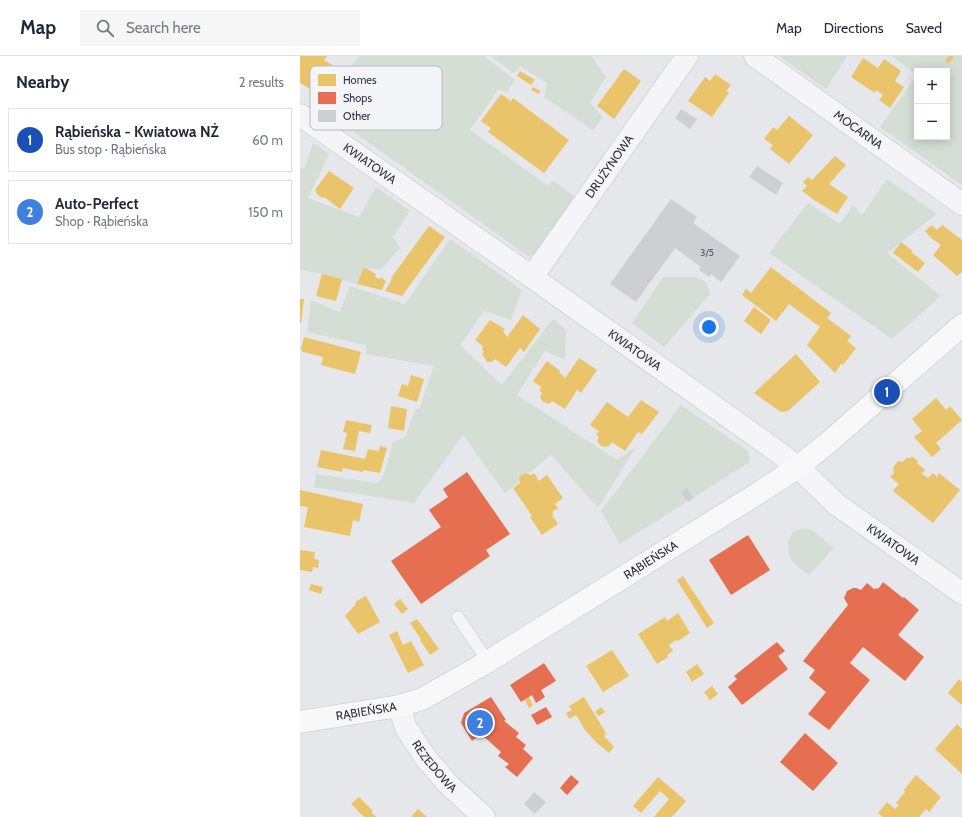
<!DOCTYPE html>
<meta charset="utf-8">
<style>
:root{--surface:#fff;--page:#f6f6f7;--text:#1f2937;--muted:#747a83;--line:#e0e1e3;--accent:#6b717f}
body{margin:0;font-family:Cabin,sans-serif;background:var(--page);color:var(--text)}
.controls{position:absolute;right:12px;top:12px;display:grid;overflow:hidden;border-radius:0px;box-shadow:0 2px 10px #0003}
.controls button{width:36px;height:36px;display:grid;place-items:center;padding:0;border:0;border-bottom:1px solid var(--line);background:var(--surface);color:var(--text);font:20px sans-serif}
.you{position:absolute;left:409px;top:271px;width:14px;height:14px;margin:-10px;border:3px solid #fff;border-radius:50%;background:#1a73e8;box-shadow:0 0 0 6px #1a73e833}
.badge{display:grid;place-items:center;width:26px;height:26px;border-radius:50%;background:var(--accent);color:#fff;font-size:13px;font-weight:700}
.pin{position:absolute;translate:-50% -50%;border:2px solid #fff;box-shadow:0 1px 4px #0006}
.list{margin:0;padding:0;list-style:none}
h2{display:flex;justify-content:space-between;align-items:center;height:52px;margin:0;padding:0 16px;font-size:17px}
h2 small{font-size:13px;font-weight:400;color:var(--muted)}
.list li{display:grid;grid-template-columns:26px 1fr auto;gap:12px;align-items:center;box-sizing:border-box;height:64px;margin:0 8px 8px;padding:0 8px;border:1px solid var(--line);border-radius:0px}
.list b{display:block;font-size:15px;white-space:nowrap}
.list p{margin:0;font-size:13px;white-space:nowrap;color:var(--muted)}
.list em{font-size:13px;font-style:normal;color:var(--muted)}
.icon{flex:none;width:22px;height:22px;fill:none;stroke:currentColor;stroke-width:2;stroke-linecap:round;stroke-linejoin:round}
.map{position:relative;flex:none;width:662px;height:761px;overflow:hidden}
header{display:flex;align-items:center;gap:24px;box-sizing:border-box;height:56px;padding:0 20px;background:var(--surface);border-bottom:1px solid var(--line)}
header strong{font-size:19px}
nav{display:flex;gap:22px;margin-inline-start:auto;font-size:14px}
.search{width:280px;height:36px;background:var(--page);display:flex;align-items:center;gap:10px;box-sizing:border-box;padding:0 14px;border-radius:0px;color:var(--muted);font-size:15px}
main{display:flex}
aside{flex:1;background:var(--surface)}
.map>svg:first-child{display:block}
</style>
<header>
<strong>Map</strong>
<div class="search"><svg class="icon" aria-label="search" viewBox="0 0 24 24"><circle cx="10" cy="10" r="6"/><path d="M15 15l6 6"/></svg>Search here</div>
<nav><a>Map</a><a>Directions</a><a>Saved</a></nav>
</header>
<main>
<aside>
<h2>Nearby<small>2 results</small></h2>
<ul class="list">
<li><span class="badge" style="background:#1a4fb4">1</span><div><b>Rąbieńska - Kwiatowa NŻ</b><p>Bus stop · Rąbieńska</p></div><em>60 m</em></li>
<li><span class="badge" style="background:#3f7fe0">2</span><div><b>Auto-Perfect</b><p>Shop · Rąbieńska</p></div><em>150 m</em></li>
</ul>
</aside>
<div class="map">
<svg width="662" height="761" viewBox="0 0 662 761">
<rect width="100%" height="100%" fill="#e5e7ea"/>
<path fill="#d5ded5" d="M59 0H185V1L215 24 207 37 199 33 170 74 247 129 254 125 276 141 239 197 228 200 20 52Z
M191 0H291L306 21 290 47 303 61 293 74 244 41 247 27 220 10 214 17Z
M479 0H547L526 33Z
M592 0H662V129L580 71 617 19V81H647V15H617V19Z
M13 87 29 98 8 142 59 161 76 131 110 155 93 181 100 192 80 214 64 211 57 228 22 218 0 214V112L4 113Z
M587 123 637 158 587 197 641 240 592 283 469 197 508 147 540 168 553 149 562 159Z
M150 183 222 234 211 264 184 255 160 289 202 329 253 263 266 274 265 304 245 295 217 339 317 404 336 391 298 452 251 399 205 437 163 379 114 447 14 431 16 418 77 427 83 421 93 387 106 380 115 354 120 351 134 310 66 298V289L7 276 11 244 40 256 50 230 105 248Z
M363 221H397L406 226 410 238 364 291 332 267Z
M381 349 448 395 449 399 450 406 320 488 301 455Z
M507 472 513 475 534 492 509 519C504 515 496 510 492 505 487 497 486 481 495 475 499 473 503 473 507 472Z"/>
<path fill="#e9c46a" d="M0 0H27L24 4 32 9 15 36 0 27Z
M649 0H652L654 2 648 8 645 4Z
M563 2 578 12 584 3 601 15 595 25 604 31 590 52 579 44 583 39 576 34 575 37 551 21Z
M324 13 341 25 314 63 297 50Z
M220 15 235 24 231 29 217 20Z
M415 18 431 29 426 35 429 37 412 61 388 45 405 21 410 25Z
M233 31 240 35 239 38 231 34Z
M201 38 211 45 213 42 269 84 244 117 188 76 191 72 181 65Z
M489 60 513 79 489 108 470 93 473 89 464 83 473 71 477 74Z
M535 100 546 109 529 128 548 141 537 158 514 144 502 135 507 130 503 126 508 121 512 124Z
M29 115 54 132 40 153 24 141 22 142 18 139 15 134Z
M632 169 637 174 642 169 662 184V216L657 220 633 199 641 189 630 181 625 175Z
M129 170 145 181 102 240 85 235 92 223 91 222Z
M601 186 613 195 611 196 625 207 618 216 593 197Z
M64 211 76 218 75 221 80 223 81 221 86 225 82 234 57 228Z
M471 211 531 257 527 262 551 280 547 285 556 292 543 309 541 308 535 317 507 289 520 271 489 248 476 265 442 239 446 233 451 237Z
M22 218 42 223 36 245 16 240Z
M0 243H4L1 267H0Z
M454 251 471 264 461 278 444 265Z
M223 259 240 273 224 296 220 292 206 311 195 303 192 306H187L182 298 184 296 182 293 183 290 175 284 190 264 205 273 203 275 207 281Z
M4 281 61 296 55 318 21 309 23 301 3 296 1 293Z
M496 298 520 326 488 355 481 356 454 337Z
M279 302 297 314 281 337 277 334 265 353 252 345 249 348 243 346 240 341 242 337 239 334 242 332 233 325 247 305 260 315V317L265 322Z
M111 319 124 323 117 346 98 340 102 328 108 330Z
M636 342 646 354 650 350 662 364 636 387 641 393 632 401 614 381 622 375 612 363Z
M341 344 359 356 342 378 338 376 325 395 312 386 310 389 306 391 301 390 297 385 299 380 296 379 299 375 290 369 307 346 328 361Z
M91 350 107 353 104 375 88 372Z
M46 364 72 369 70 377 59 375 55 395 43 393 47 377 43 376Z
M80 390 87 392 80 417 63 414V416L43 412 42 416 17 411 21 394 65 403 68 393 79 395Z
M612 400 618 405 617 407 625 414 622 418 628 422 633 417 637 421 639 417 660 434 633 467 593 435 599 428 590 421 594 417 593 412 598 405 603 406 607 401 610 403Z
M225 417 231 419 234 417 239 425 247 419 263 442 255 448 258 452 252 456 254 458 252 459 258 468 242 479 230 461 232 460 213 432 220 427 219 421Z
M0 434 63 448 59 466 53 464 50 480 4 471 8 451 0 450Z
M0 494 15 496 14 503 19 504 18 512 13 511 12 516 0 514Z
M383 520 414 567 407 572 377 524Z
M11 528 23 531 21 538 9 534Z
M66 540 80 566 58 578 45 560 56 548 55 546Z
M100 543 108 553 102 558 94 548Z
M378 557 390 577 378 585 376 584 369 589 373 595 367 599 368 601 357 608 338 578 365 561 367 565Z
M117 563 139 593 130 599 120 584 121 583 110 567Z
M97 575 103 589 111 585 124 609 108 617 89 579Z
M312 594 329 620 303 636 286 610Z
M397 608 404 618 392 626 386 616Z
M659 623 662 626V649L648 637Z
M412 630 418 638 410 644 404 636Z
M229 641 233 649 229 652 225 644Z
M284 641 306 677 304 680 314 691 309 697 297 687 285 674 276 659 269 663 266 657 272 654 269 650Z
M301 651 305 656 299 660 295 656Z
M657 668 662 673V718L635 693Z
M616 719 641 741 629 756 626 753 619 761H583L578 757 587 746 595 753 599 749 596 747 605 736 604 734Z
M358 721 386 745 372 761H354L369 743 360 735 341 757 333 750Z
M59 741 73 755 71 756 76 761H64L51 748Z
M118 753 127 761H111Z"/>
<path fill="#e76f51" d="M167 416 210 478 186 494 190 500 121 548 91 505 141 471 129 454 148 441 143 433Z
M448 479 470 514 431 539 409 504Z
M583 526 603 542 604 541 619 554 598 579 624 601 605 625 563 591 550 607 570 624 529 674 508 658 526 636 509 622 515 614 503 605 548 549 544 542 547 535 553 532H556L561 534 567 527 574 533 579 532Z
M477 586 485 595 478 600 488 613 442 649 428 631 437 623 434 620Z
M244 607 256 625 241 634 245 641 236 647 232 639 221 646 210 629Z
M191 641 206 664 204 665 219 677 216 681 226 689 223 693 233 702 217 721 205 711 209 708 198 700 201 696 181 678 172 685 161 667 164 657Z
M246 651 252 661 237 669 231 659Z
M505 677 538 707 513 735 480 706Z
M271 719 279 726 267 739 260 732Z"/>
<path fill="#cdcfd3" d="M381 53 397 63 390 73 375 62Z
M457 110 483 127 476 139 449 121Z
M371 143 397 161 393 167 440 200 421 226 411 218 409 221 399 214 401 211 375 192 336 246 310 228Z
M387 432 394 442 388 446 381 436Z
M234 736 246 746 235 758 224 748Z"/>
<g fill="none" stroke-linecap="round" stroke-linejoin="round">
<g stroke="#c3c5c8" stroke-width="13">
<path id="service" d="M158 561 188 606"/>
</g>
<g stroke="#c3c5c8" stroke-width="23">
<g id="minor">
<path id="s1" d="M455 0 662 148"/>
<path id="s2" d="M0 59 232 221 471 391 498 411 536 448 662 537"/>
<path id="s3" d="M232 221 387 0"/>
<path id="s4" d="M99 650 106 672 125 701 149 729 184 761"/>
</g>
</g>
<g stroke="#c3c5c8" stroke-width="23">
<g id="secondary">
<path id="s5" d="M0 666 99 650 122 643 184 608 460 436 498 411 529 386 662 269"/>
</g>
</g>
<use href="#service" stroke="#f5f5f7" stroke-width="12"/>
<use href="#minor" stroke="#f5f5f7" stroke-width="22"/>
<use href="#secondary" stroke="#f8f8f8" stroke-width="22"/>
</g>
<g text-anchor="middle" stroke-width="4" stroke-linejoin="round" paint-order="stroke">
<g font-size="10" fill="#545a69">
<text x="407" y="200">3/5</text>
</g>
<g font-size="12" fill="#2a3245" stroke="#f3f5f9">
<text dy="4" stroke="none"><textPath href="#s1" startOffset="127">MOCARNA</textPath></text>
<text dy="4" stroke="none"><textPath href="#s2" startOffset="85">KWIATOWA</textPath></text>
<text dy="4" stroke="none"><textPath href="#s3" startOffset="135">DRUŻYNOWA</textPath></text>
<text dy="4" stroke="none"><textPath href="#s2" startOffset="409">KWIATOWA</textPath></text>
<text dy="4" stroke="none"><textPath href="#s2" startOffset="733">KWIATOWA</textPath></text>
<text dy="4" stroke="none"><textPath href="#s5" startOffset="392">RĄBIEŃSKA</textPath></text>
<text dy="4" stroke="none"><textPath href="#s5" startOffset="67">RĄBIEŃSKA</textPath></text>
<text dy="4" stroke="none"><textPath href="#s4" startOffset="71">REZEDOWA</textPath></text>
</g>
</g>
<rect x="10" y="10" width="132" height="64" rx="6" fill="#f3f5f9" stroke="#b7bac3" stroke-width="1"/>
<rect x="18" y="18" width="18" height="12" fill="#e9c46a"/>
<rect x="18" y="36" width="18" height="12" fill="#e76f51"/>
<rect x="18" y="54" width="18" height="12" fill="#cdcfd3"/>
<g font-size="11" fill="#2a3245">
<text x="43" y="28">Homes</text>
<text x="43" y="46">Shops</text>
<text x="43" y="64">Other</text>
</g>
</svg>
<div class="controls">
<button>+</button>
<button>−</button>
</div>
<div class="you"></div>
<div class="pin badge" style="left:587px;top:336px;background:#1a4fb4">1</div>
<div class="pin badge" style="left:180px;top:667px;background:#3f7fe0">2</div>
</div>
</main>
